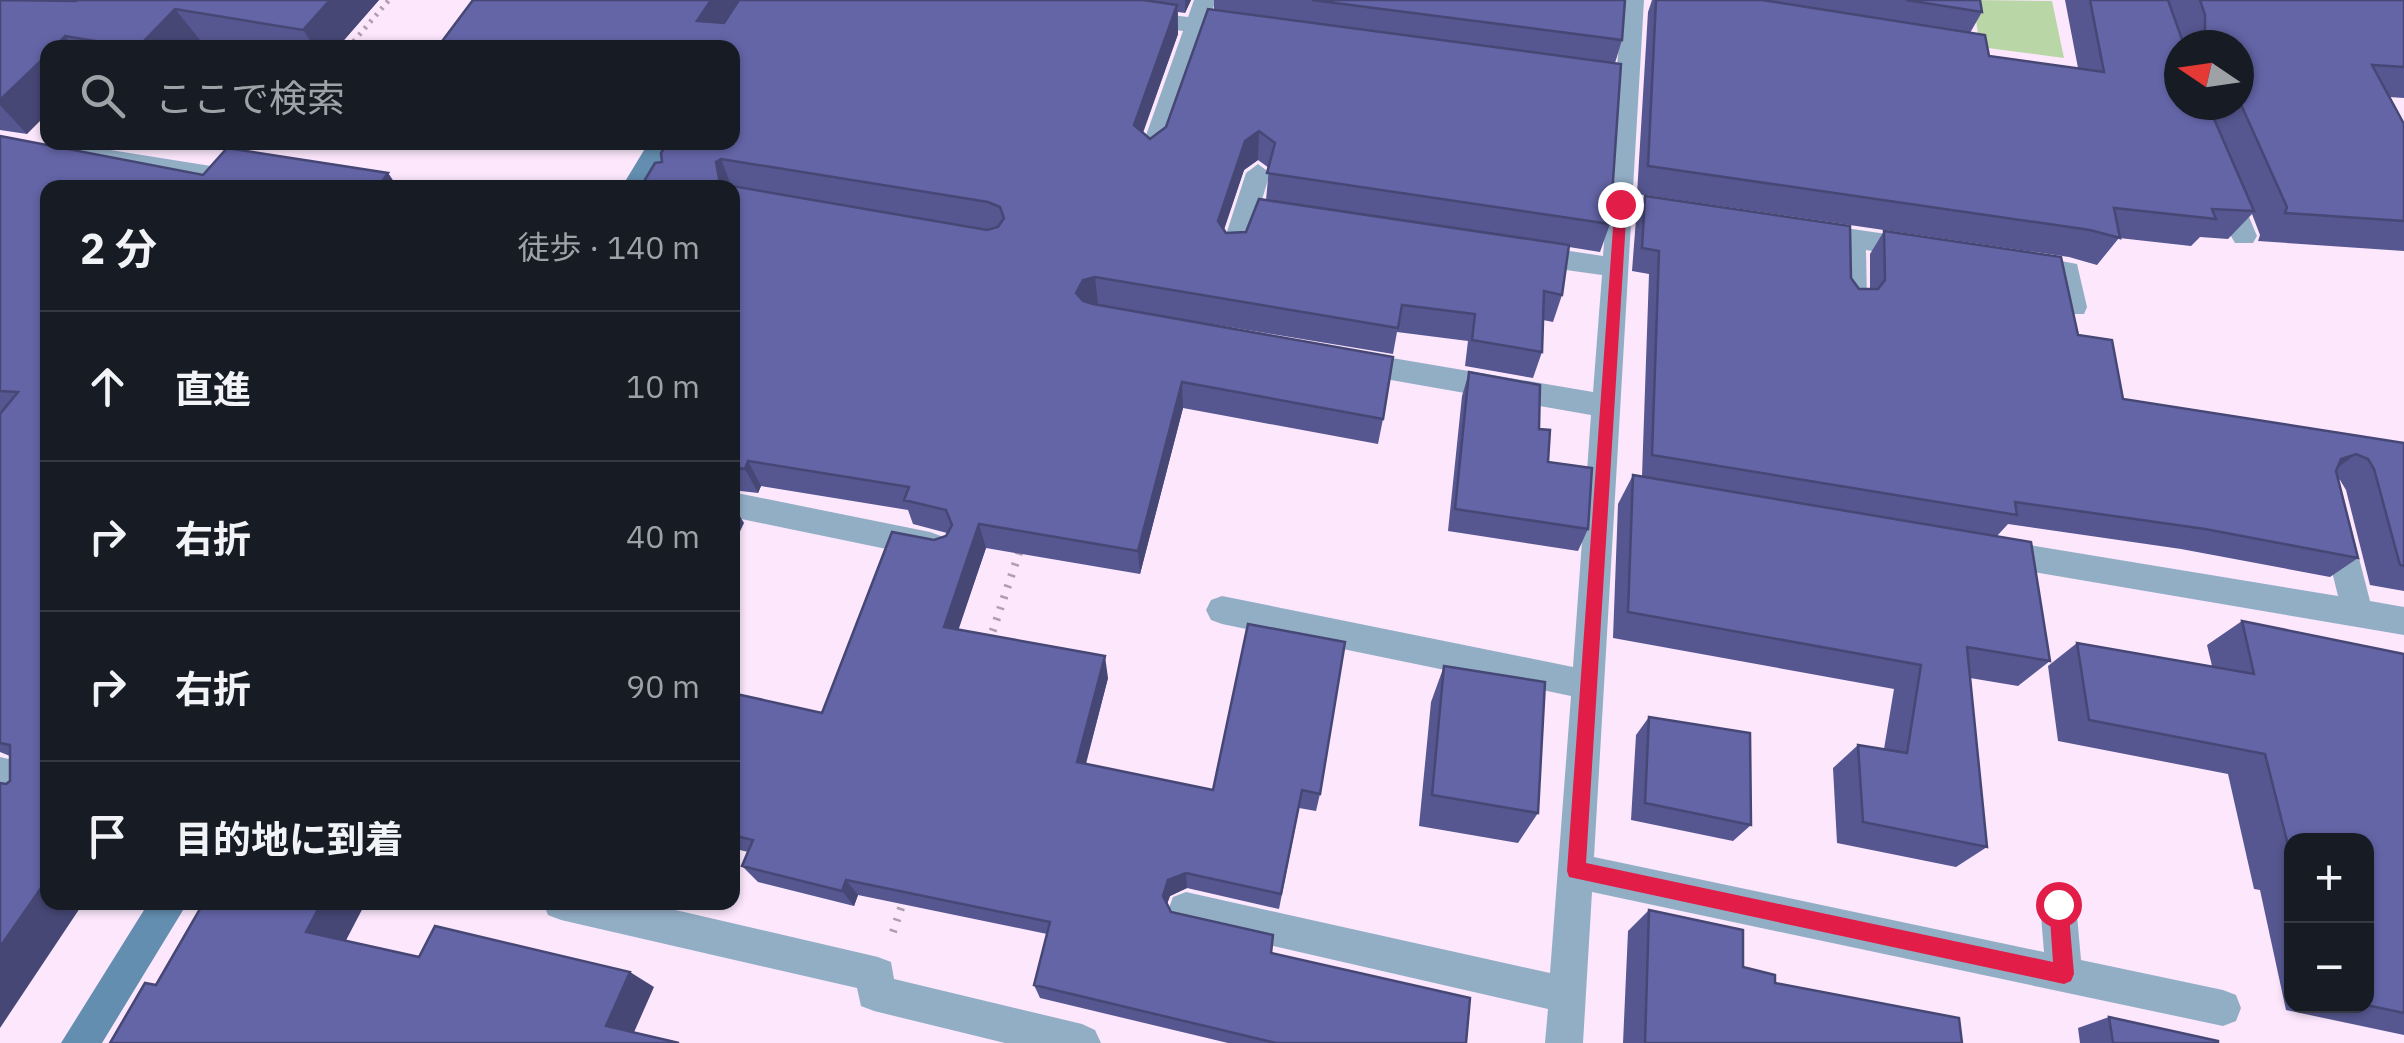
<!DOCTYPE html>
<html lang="ja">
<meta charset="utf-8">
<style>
:root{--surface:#171b24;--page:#20242c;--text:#f1f3f6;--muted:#9ea1a6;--line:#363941}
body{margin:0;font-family:"IBM Plex Sans","Noto Sans JP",sans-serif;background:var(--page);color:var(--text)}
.controls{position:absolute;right:30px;bottom:30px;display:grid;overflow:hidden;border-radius:20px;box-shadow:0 2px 8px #0004}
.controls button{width:90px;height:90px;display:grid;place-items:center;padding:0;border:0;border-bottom:2px solid var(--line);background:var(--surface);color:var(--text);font:50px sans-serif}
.compass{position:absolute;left:2164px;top:30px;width:90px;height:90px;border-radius:50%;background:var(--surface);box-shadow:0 2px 8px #0004;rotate:283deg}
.stop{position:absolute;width:30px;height:30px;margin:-22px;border:8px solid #e11d48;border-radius:50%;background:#fff}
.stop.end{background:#e11d48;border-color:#fff;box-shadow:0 2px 10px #0008}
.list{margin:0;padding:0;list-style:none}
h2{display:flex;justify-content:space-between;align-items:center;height:130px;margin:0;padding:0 40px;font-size:42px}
h2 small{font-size:32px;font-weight:400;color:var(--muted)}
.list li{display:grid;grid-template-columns:65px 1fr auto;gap:30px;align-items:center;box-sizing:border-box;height:150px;padding:0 40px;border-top:2px solid var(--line)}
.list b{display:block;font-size:38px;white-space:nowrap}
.list em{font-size:32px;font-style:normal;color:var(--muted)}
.icon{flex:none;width:55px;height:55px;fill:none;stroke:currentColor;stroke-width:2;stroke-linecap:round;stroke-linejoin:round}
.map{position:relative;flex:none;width:2404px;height:1043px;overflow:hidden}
.search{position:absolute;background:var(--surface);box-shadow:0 2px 8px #0004;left:40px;top:40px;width:700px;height:110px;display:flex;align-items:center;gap:25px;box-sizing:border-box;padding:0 35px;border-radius:20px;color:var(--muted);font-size:38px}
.panel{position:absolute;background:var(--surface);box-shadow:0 2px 8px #0004;left:40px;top:180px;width:700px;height:730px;border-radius:20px}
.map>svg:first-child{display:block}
</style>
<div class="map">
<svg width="2404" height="1043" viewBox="0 0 2404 1043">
<rect width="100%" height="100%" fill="#fce7fd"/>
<path fill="#b9d6a7" d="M1973 0 2052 1 2064 58 1980 47Z"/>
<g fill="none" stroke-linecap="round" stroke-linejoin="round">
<path stroke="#af9eb0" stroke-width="5" stroke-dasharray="2.5 6" stroke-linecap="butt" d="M348 48 389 0"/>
<path stroke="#af9eb0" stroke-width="8" stroke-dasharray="2.5 9" stroke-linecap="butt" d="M989 642 1020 550
M893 932 905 896"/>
<path fill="#92aec5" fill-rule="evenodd" d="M79 145 236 170 246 177 236 184 72 157 69 152 72 147Z"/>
<path fill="#92aec5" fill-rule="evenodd" d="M1194 0H1216L1209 20 1242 25 1253 32 1242 39 1205 34 1163 155 1151 164 1142 161 1139 155 1183 31 1139 25 1128 18 1139 11 1188 17Z
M1622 0H1644L1594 857 2044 952 2040 904 2045 891 2058 886 2071 891 2076 904 2081 960 2223 990 2236 995 2241 1008 2236 1021 2223 1026 1592 892 1583 1043H1545L1548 1009 1173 923 1168 910 1173 897 1186 892 1550 973 1571 696 1222 624 1211 620 1206 610 1211 600 1222 596 1573 667 1591 415 1351 373 1341 370 1337 362 1341 354 1351 351 1593 392 1602 275 1530 265 1521 262 1517 255 1521 248 1530 245 1603 256Z
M1258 164 1270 173 1247 250 1243 257H1225L1221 250 1246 173Z
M2224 179 2233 182 2237 188 2257 236 2253 243H2235L2231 236 2211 188 2215 182Z
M1811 223 1914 238 1923 241 1927 248 1923 255 1914 258 1866 250 1867 301 1863 308H1845L1841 301 1840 246 1802 239 1798 232 1802 225Z
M2024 254 2077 264 2087 307 2084 314H2064L2056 279 2015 271 2011 264 2015 257Z
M732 492 930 532 941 536 945 545 941 554 930 558 732 517Z
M2336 514 2347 518 2351 527 2370 601 2404 607V635L1993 565 1982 561 1978 552 1982 543 1993 539 2338 596 2321 527 2325 518Z
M0 757 48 768V800L0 789Z
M543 902H641L878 957 891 962 894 979 1082 1024 1095 1030 1101 1043H1005L874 1011 861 1006 857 988 561 920 548 915Z"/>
<path fill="#638eb0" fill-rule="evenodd" d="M649 142H674L646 188H621Z
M149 902H188L102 1043H61Z"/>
</g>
<path fill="#565790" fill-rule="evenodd" d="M0 0H379L337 48H242L200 40 193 48H48L27 134 0 130Z
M473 0H1191L1185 13 1178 12V34L1143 133 1150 139 1166 127 1214 10V0H1625L1622 40 1615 63 1610 224 1600 252 1569 247 1562 295 1553 322 1543 320 1542 352 1533 378 1465 366 1468 341 1397 332 1393 354 1095 305 1383 419 1378 444 1183 408 1140 574 986 548 958 629 1108 678 1086 764 1213 790 1248 624 1320 794 1316 811 1299 808 1279 909 1187 888 1170 896 1167 904 1171 912 1271 953 1466 1043H1228L1040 998 1034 985 1047 934 858 895 854 906 758 882 742 866 748 852 732 848V693L822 713 934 540 946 536 947 533 913 524 908 510 761 486 758 493 732 490V188L662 162 732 48ZM1258 160 1269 168 1266 200 1246 232 1226 233 1224 230 1244 170Z
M1652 0H1980L1982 12 1970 33 1989 56 2078 68 2065 0H2404V98L2389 97 2404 124V251L2258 241 2260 235 2252 214 2228 239 2200 237 2191 246 2119 238 2097 265 2069 257 1637 194 1648 12ZM2179 45H2239V105H2179Z
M0 136 203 175 388 173 398 188H48V902L6 784 10 781V756L0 752Z
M1645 196 1851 278 1859 289H1870V254L1884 231 2078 335 2123 399 2404 443V591L2370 585 2346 490 2340 480 2338 479 2358 558 2330 577 2181 549 2008 524 1997 536 1642 476 1649 274 1632 271 1636 219Z
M1469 372 1539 429 1548 462 1588 529 1578 551 1448 531 1462 396Z
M1633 475 2050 661 2018 686 1970 678 1987 847 1956 867 1837 843 1833 768 1858 745 1884 749 1894 689 1613 638 1618 504Z
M2242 621 2404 654V1035L2286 1010 2260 890 2254 889 2228 774 2058 741 2048 666 2077 643 2212 666 2207 645ZM2292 840H2366V1006H2292Z
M1444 666 1538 813 1518 843 1419 826 1431 702Z
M1649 717 1751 825 1733 841 1631 820 1636 735Z
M1649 910 1743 967 1775 983 1962 1043H1623L1628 931Z
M2109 1017 2218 1043H2080L2078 1028Z"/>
<path fill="#464775" d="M330 0H379L337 48H315L303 30Z
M711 0H740L710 48 697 21Z
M1185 0H1191L1185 13Z
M1177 5 1178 34 1135 154 1134 125Z
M175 9 200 40 193 48H137Z
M65 36 75 48H54Z
M48 54V113L27 134 0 105V100Z
M1259 131 1258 160 1244 170 1217 249 1218 221 1245 141Z
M721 159 732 188H721L716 162Z
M388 173 398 188H377Z
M1095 277 1098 304 1086 307 1076 293 1083 280Z
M1182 382 1183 408 1140 574 1138 551Z
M2356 454 2328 475 2341 459Z
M748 461 761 486 758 493 745 469Z
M732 503 744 523 732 548Z
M979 524 986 548 952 649 944 627Z
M1105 656 1108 678 1081 781 1077 762Z
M1186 873 1187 888 1170 896 1164 911 1163 896 1168 880Z
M48 878V902H84L0 1028V947Z
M846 880 858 895 854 906 842 891Z
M322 902H366L342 948 306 932Z
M630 972 654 987 631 1039 606 1026Z"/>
<path fill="#6465a7" stroke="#464775" stroke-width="2.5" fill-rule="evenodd" d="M0 0 76 1 78 0H330L303 30 175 9 137 48 65 36 54 48H48V54L0 100Z
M473 0H711L697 21 724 23 739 0H1143L1177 5 1134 125 1150 139 1166 127 1208 9 1621 64 1610 224 1267 173 1275 143 1259 131 1245 141 1218 221 1226 233 1246 232 1259 199 1569 245 1562 295 1544 291 1542 352 1472 340 1475 314 1402 305 1398 328 1095 277 1083 280 1076 293 1083 301 1093 304 1393 357 1383 419 1182 382 1138 551 979 524 944 627 1105 656 1077 762 1213 790 1248 624 1345 642 1320 794 1302 790 1281 894 1186 873 1168 880 1163 896 1171 912 1273 935 1271 953 1470 998 1466 1043H1276L1034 985 1050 922 846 880 842 891 742 866 753 840 732 835V693L822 713 892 532 934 540 946 536 952 525 946 510 904 500 909 487 748 461 745 469 732 467V188H640L655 163 662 162 661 153 668 142H732V48H437ZM721 159 988 202 1000 207 1004 218 998 227 987 230 720 184 716 162Z
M1312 0H1625L1622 40Z
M1656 0H1762L1985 35 1989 56 2104 72 2090 0H2168L2184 45H2179V105H2208L2254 211 2212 209 2216 219 2114 208 2120 238 2090 230 1648 166Z
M1906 0H1980L1982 12Z
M2200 0H2404V67L2372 65 2404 124V221L2285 213 2287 207 2239 100V45H2205V15Z
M0 136 203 175 227 148 388 173 377 188H48V878L0 947V783L6 784 10 781V745L0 743V414L18 392 0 391Z
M1645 196 1850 226 1851 278 1859 289H1878L1885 280 1884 231 2061 257 2078 335 2112 340 2123 399 2404 443V566L2400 565 2374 469 2368 459 2356 454 2341 459 2336 471 2358 558 2205 529 2015 502 2017 515 1652 455 1659 251 1642 248Z
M1469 372 1540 385 1539 429 1550 430 1548 462 1592 468 1588 529 1455 509Z
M1633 475 2031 542 2050 661 1967 647 1987 847 1863 822 1858 745 1907 753 1921 665 1628 612Z
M2242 621 2404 654V1013L2366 1005V840H2292V861L2265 754 2089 720 2077 643 2254 674Z
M1444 666 1545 682 1538 813 1432 795Z
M1649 717 1750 733 1751 825 1645 803Z
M204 902H322L306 932 419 957 435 926 630 972 606 1026 679 1043H110L145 983 156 985Z
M1649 910 1743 930V967L1775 975V983L1959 1018 1962 1043H1645Z
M2109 1017 2218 1041V1043H2113Z"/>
<path fill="#e11d48" d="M1615 200 1627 204 1586 863 2053 962 2049 904 2058 895 2068 904 2074 974 2071 981 2064 984 1569 877 1567 871Z"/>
</svg>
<div class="controls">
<button>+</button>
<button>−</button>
</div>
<svg class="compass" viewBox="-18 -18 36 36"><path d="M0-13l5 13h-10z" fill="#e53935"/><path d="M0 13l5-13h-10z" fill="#9ea1a6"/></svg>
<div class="stop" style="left:2058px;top:904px"></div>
<div class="stop end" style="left:1620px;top:204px"></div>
<div class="search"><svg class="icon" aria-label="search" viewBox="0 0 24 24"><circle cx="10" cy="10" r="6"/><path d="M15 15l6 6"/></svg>ここで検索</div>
<section class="panel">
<h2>2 分<small>徒歩 · 140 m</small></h2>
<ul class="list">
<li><svg class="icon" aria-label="ahead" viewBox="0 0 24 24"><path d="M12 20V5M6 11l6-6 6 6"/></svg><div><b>直進</b></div><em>10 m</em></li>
<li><svg class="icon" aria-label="right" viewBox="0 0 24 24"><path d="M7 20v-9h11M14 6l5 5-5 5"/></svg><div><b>右折</b></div><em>40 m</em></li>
<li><svg class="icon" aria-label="right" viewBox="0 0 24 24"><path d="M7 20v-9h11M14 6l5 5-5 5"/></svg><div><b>右折</b></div><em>90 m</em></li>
<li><svg class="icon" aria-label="arrive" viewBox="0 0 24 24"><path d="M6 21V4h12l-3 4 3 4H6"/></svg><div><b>目的地に到着</b></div></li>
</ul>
</section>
</div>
